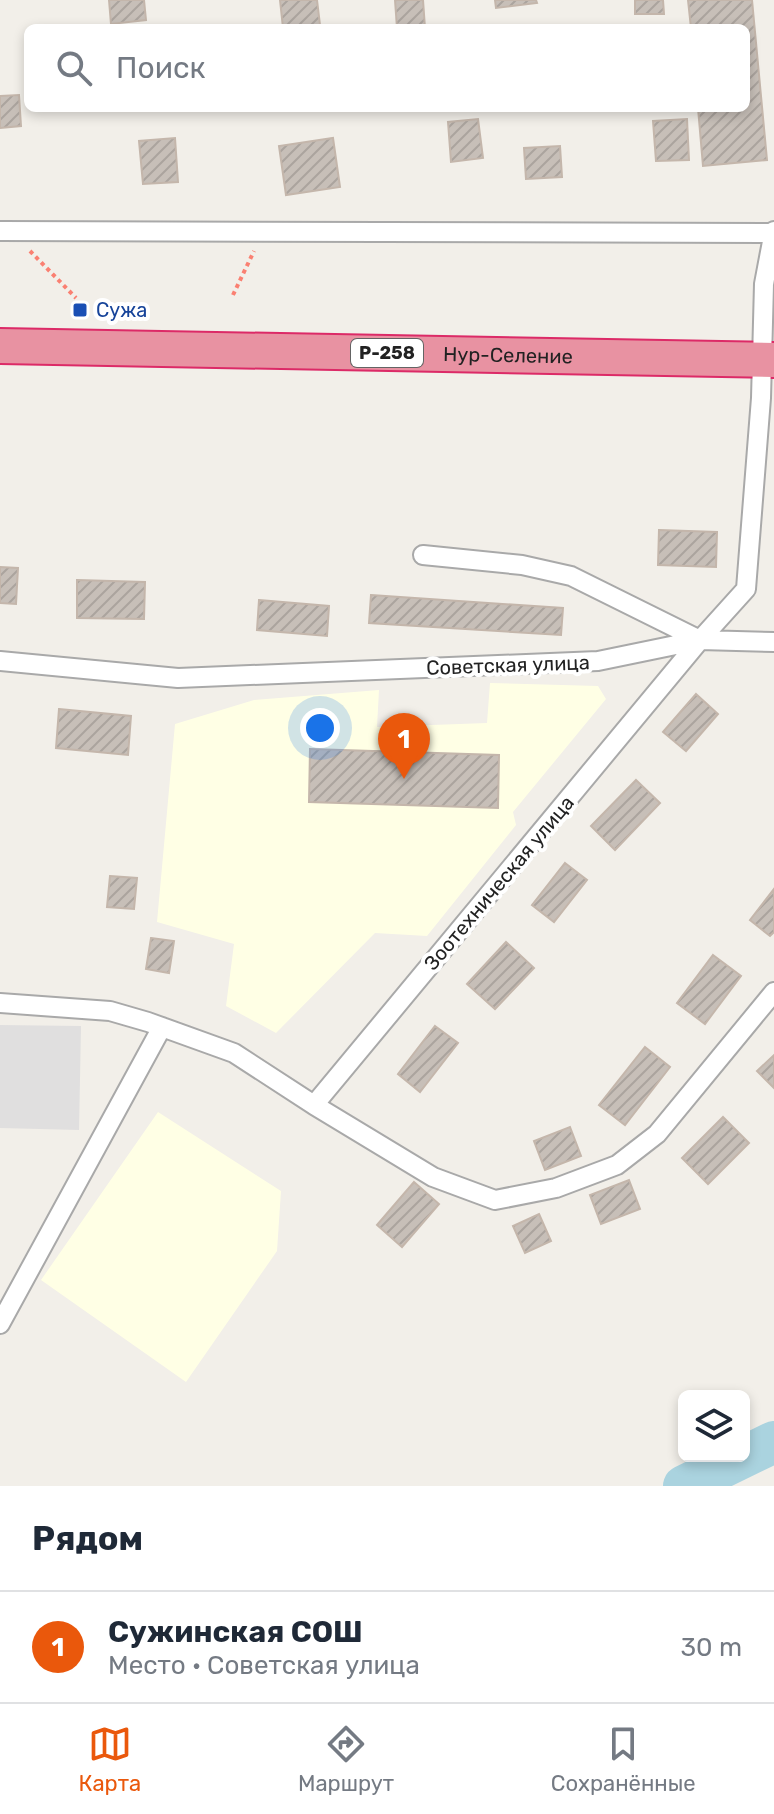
<!DOCTYPE html>
<html lang="ru">
<meta charset="utf-8">
<style>
:root{--surface:#fff;--page:#f2f2f3;--text:#1f2937;--muted:#747a83;--line:#e0e1e3;--accent:#ea580c}
body{margin:0;font-family:Rubik,sans-serif;background:var(--page);color:var(--text)}
.controls{position:absolute;right:24px;bottom:24px;display:grid;overflow:hidden;border-radius:12px;box-shadow:0 4px 12px #0003}
.controls button{width:72px;height:72px;display:grid;place-items:center;padding:0;border:0;border-bottom:2px solid var(--line);background:var(--surface);color:var(--text);font:40px sans-serif}
.you{position:absolute;left:320px;top:728px;width:28px;height:28px;margin:-20px;border:6px solid #fff;border-radius:50%;background:#1a73e8;box-shadow:0 0 0 12px #1a73e833}
.badge{display:grid;place-items:center;width:52px;height:52px;border-radius:50%;background:var(--accent);color:#fff;font-size:26px;font-weight:700}
.pin{position:absolute;translate:-50% -66px;filter:drop-shadow(0 2px 4px #0008)}
.pin::after{content:'';position:absolute;top:42px;width:28px;height:24px;background:inherit;clip-path:polygon(0 0,100% 0,50% 100%)}
.list{margin:0;padding:0;list-style:none}
h2{display:flex;justify-content:space-between;align-items:center;height:104px;margin:0;padding:0 32px;font-size:34px}
h2 small{font-size:26px;font-weight:400;color:var(--muted)}
.list li{display:grid;grid-template-columns:52px 1fr auto;gap:24px;align-items:center;box-sizing:border-box;height:112px;padding:0 32px;border-top:2px solid var(--line)}
.list b{display:block;font-size:30px;white-space:nowrap}
.list p{margin:0;font-size:26px;white-space:nowrap;color:var(--muted)}
.list em{font-size:26px;font-style:normal;color:var(--muted)}
.icon{flex:none;width:44px;height:44px;fill:none;stroke:currentColor;stroke-width:2;stroke-linecap:round;stroke-linejoin:round}
.map{position:relative;flex:none;width:774px;height:1486px;overflow:hidden}
.search{position:absolute;background:var(--surface);box-shadow:0 4px 12px #0003;left:24px;right:24px;top:24px;height:88px;display:flex;align-items:center;gap:20px;box-sizing:border-box;padding:0 28px;border-radius:12px;color:var(--muted);font-size:30px}
.sheet{height:216px;background:var(--surface)}
nav{display:flex;justify-content:space-around;align-items:center;box-sizing:border-box;height:112px;border-top:2px solid var(--line);background:var(--surface);font-size:22px;color:var(--muted)}
nav a{display:grid;justify-items:center;gap:4px}
nav .on{color:var(--accent)}
.map>svg:first-child{display:block}
</style>
<div class="map">
<svg width="774" height="1486" viewBox="0 0 774 1486">
<defs>
<pattern id="building-hatch" width="6" height="6" patternUnits="userSpaceOnUse" patternTransform="scale(2)"><rect width="6" height="6" fill="#c7bfb8"/><path d="M-1 1l2-2M0 6l6-6M5 7l2-2" fill="none" stroke="#aba49e"/></pattern>
</defs>
<rect width="100%" height="100%" fill="#f2efe9"/>
<path fill="#e0dfdf" d="M0 1025 81 1026 79 1130 0 1128Z"/>
<path fill="#ffffe5" d="M490 683 598 686 606 699 513 812 516 825 427 936 375 933 276 1033 226 1006 234 944 157 922 175 724 254 700 379 690 377 727 487 723Z
M158 1112 281 1191 277 1251 186 1382 41 1280Z"/>
<g fill="none" stroke-linecap="round" stroke-linejoin="round">
<path stroke="#aad3df" stroke-width="42" d="M684 1486 774 1442"/>
</g>
<path fill="url(#building-hatch)" stroke="#c4b6ab" stroke-width="2" d="M109 0H144L146 20 111 24Z
M280 0H317L320 25 283 28Z
M395 0H423L425 28H397Z
M495 0H536L537 3 496 8Z
M635 0H663L664 14H635Z
M688 0H752L767 160 703 166 698 108H746V28H691Z
M19 95 21 126 0 128V96Z
M478 119 483 158 451 162 448 122Z
M687 119 689 160 656 161 653 121Z
M175 138 178 182 143 184 139 141Z
M333 138 340 187 286 195 279 146Z
M560 146 562 177 526 179 524 148Z
M659 530 717 532 716 567 658 565Z
M0 567 18 568 16 604 0 603Z
M77 580 145 582 144 619 77 618Z
M371 595 563 608 561 635 369 623Z
M259 600 329 606 327 636 257 630Z
M696 694 718 714 686 751 663 732Z
M59 709 131 716 128 755 56 748Z
M310 749 499 755 498 808 309 802Z
M636 780 660 803 615 850 591 826Z
M565 863 587 880 554 922 532 905Z
M110 876 137 878 134 909 107 907Z
M774 889V932L770 936 750 920Z
M151 938 174 941 169 973 146 969Z
M506 942 534 968 495 1009 467 984Z
M713 955 741 976 705 1024 677 1003Z
M435 1026 458 1043 420 1092 398 1074Z
M645 1047 670 1067 625 1125 599 1105Z
M774 1055V1088L757 1071Z
M723 1117 749 1143 708 1184 682 1158Z
M570 1127 581 1156 545 1170 534 1141Z
M629 1180 640 1209 601 1224 590 1195Z
M414 1182 439 1204 402 1247 377 1225Z
M539 1214 551 1241 525 1253 513 1226Z"/>
<g fill="none" stroke-linecap="round" stroke-linejoin="round">
<g stroke="#a9a9a9" stroke-width="22">
<path id="street" d="M0 231 774 233
M423 555 522 565 571 576 700 640
M0 661 178 678 598 661 700 640 774 642
M0 1003 110 1011 148 1022 234 1053 314 1105 700 640 746 589 761 398 764 284 774 231
M314 1105 433 1177 495 1200 556 1188 617 1165 657 1134 774 992
M0 1324 162 1027"/>
</g>
<g stroke="#dc2a67" stroke-width="38">
<g id="highway">
<path id="s1" d="M0 346 774 360"/>
</g>
</g>
<path stroke="#fa8072" stroke-width="4" stroke-dasharray="4 4" stroke-linecap="butt" d="M30 251 76 298
M233 295 254 251"/>
<use href="#street" stroke="#fff" stroke-width="18"/>
<use href="#highway" stroke="#e892a2" stroke-width="34"/>
</g>
<rect fill="#1a4fb4" stroke="#fff" stroke-width="3" x="72" y="302" width="16" height="16" rx="4"/>
<g text-anchor="middle" stroke-width="8" stroke-linejoin="round" paint-order="stroke">
<rect fill="#fff" stroke="#646464" stroke-width="2" x="351" y="339" width="72" height="28" rx="6"/>
<g font-size="18" font-weight="bold" fill="#222">
<text x="387" y="359">Р-258</text>
</g>
<g font-size="20" fill="#164399" stroke="#fff" text-anchor="start">
<text x="96" y="317">Сужа</text>
</g>
<g font-size="20" fill="#222" stroke="#fff">
<text dy="7" stroke="none"><textPath href="#s1" startOffset="508">Нур-Селение</textPath></text>
<text transform="translate(508 665) rotate(-2)" y="7">Советская улица</text>
<text transform="translate(499 883) rotate(-50)" y="7">Зоотехническая улица</text>
</g>
</g>
</svg>
<div class="controls">
<button><svg class="icon" aria-label="layers" viewBox="0 0 24 24"><path d="M12 4l9 5-9 5-9-5zM3 14l9 5 9-5"/></svg></button>
</div>
<div class="you"></div>
<div class="pin badge" style="left:404px;top:779px">1</div>
<div class="search"><svg class="icon" aria-label="search" viewBox="0 0 24 24"><circle cx="10" cy="10" r="6"/><path d="M15 15l6 6"/></svg>Поиск</div>
</div>
<section class="sheet">
<h2>Рядом<small></small></h2>
<ul class="list">
<li><span class="badge">1</span><div><b>Сужинская СОШ</b><p>Место · Советская улица</p></div><em>30 m</em></li>
</ul>
</section>
<nav>
<a class="on"><svg class="icon" aria-label="map" viewBox="0 0 24 24"><path d="M3 6l6-2 6 2 6-2v14l-6 2-6-2-6 2zM9 4v14M15 6v14"/></svg>Карта</a>
<a><svg class="icon" aria-label="directions" viewBox="0 0 24 24"><path d="M12 3l9 9-9 9-9-9zM9 14v-3h6M13 9l2 2-2 2"/></svg>Маршрут</a>
<a><svg class="icon" aria-label="saved" viewBox="0 0 24 24"><path d="M7 4h10v16l-5-4-5 4z"/></svg>Сохранённые</a>
</nav>
